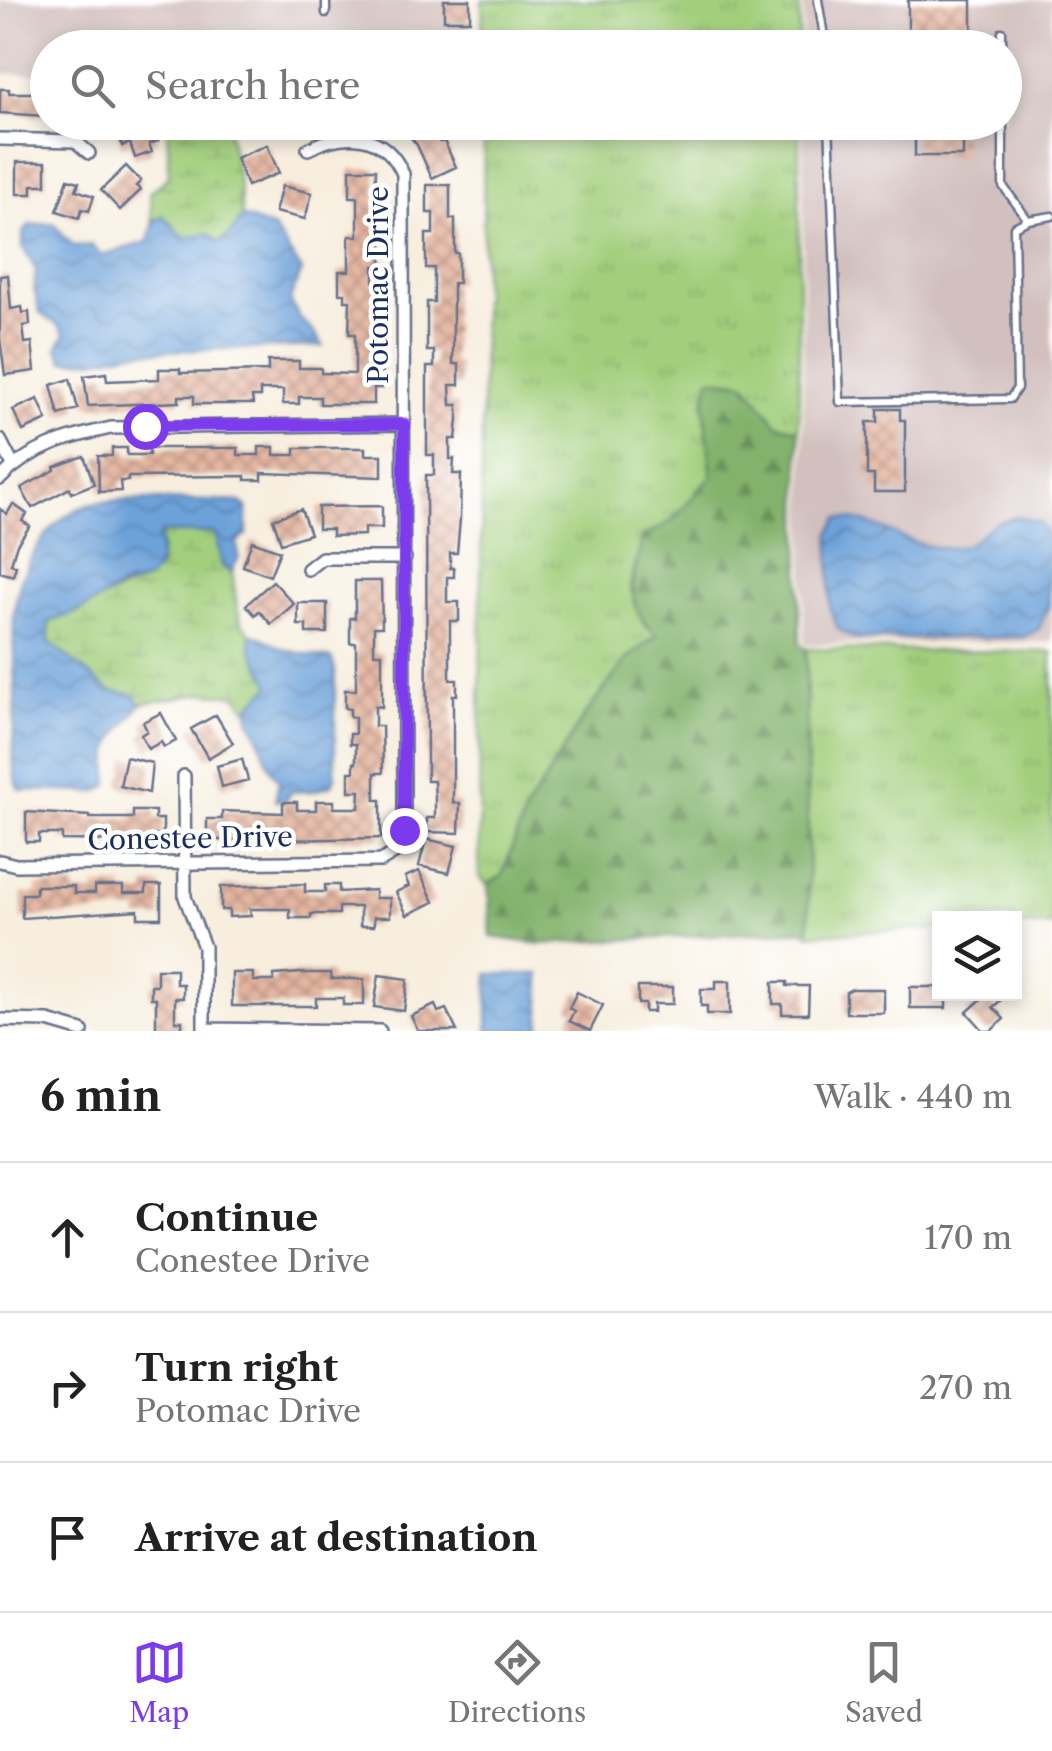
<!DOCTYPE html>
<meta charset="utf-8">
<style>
:root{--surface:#fff;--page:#f2f2f2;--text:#222;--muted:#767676;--line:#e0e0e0;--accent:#7c3aed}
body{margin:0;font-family:"Libre Caslon Text",serif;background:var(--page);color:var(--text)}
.controls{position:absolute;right:30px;bottom:30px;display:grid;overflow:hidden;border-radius:0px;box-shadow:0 5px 15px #0003}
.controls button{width:90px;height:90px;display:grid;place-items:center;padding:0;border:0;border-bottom:2px solid var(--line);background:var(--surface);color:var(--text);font:50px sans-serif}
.stop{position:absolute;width:30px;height:30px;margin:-22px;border:8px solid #7c3aed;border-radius:50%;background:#fff}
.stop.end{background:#7c3aed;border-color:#fff;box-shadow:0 2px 10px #0008}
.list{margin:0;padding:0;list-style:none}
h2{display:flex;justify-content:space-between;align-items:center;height:130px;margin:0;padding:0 40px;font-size:42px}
h2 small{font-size:32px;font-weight:400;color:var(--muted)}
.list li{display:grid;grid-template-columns:65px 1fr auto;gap:30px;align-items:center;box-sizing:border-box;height:150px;padding:0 40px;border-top:2px solid var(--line)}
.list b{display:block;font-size:38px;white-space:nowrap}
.list p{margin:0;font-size:32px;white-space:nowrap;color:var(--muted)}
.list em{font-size:32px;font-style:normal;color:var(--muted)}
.icon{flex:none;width:55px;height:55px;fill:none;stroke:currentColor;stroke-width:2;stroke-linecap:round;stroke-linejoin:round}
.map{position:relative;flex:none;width:1052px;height:1031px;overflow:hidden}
.search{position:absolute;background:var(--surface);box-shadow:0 5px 15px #0003;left:30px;right:30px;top:30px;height:110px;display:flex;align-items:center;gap:25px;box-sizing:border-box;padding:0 35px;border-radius:55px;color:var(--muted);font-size:38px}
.sheet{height:580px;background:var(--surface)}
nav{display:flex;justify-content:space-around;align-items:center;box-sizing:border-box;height:140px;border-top:2px solid var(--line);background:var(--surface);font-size:28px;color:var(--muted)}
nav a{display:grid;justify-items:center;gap:5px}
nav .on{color:var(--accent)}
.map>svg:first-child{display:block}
</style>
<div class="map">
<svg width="1052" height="1031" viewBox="0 0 1052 1031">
<defs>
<pattern id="grass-tufts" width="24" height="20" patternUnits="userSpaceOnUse" patternTransform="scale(2.5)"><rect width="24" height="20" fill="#a3cf7d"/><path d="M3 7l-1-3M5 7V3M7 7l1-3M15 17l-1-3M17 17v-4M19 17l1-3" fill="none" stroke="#8cb26e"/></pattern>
<pattern id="forest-firs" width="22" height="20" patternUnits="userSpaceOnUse" patternTransform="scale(2.5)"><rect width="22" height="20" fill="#82b26c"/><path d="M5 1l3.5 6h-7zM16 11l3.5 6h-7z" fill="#6a915c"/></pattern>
<pattern id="wetland-marsh" width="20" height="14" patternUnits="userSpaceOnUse" patternTransform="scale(2.5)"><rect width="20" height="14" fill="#a3cf7d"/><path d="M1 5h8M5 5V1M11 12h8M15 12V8" fill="none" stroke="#8cb26e"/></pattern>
<pattern id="water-waves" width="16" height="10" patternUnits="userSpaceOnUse" patternTransform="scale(2.5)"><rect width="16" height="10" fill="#6da2d9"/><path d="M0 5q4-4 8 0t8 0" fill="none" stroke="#5984b3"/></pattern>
<pattern id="building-cross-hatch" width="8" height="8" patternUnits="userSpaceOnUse" patternTransform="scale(2.5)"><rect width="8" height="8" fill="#e5b6a0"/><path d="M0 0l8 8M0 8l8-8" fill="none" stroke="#b99486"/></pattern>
</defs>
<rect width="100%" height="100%" fill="#fff"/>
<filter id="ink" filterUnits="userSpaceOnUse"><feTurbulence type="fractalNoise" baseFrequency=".01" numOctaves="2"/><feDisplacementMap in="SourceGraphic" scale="20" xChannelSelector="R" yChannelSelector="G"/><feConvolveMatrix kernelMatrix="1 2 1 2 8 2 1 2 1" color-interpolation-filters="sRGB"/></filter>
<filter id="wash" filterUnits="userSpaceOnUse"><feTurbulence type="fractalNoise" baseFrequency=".0048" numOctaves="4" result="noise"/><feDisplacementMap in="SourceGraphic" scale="40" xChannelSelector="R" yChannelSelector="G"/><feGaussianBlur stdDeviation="2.25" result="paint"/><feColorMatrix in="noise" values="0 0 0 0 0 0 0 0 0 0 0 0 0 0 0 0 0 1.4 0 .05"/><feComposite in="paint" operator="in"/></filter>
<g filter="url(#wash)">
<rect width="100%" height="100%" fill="#f7eede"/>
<path fill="#d1c0bd" d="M0 0H469V47L48 48 47 74H0Z
M803 0H1052V642L804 644 803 123 1004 122V48L803 47Z"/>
<path fill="url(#grass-tufts)" stroke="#5f7f6e" stroke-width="2.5" d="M482 0H799V47H483Z
M484 123H799V430L777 424 744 382 704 404 712 476 670 522 643 537 630 587 646 626 658 635 626 660 585 715 526 810 502 876 487 885 479 876Z
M806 649 1052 652V925L1015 926 1014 918H940L939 929 809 934Z"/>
<path fill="url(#forest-firs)" stroke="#4e7065" stroke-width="2.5" d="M710 378 744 382 777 424 799 430 800 644 806 649 809 930 540 944 491 937 488 884 502 876 526 810 585 715 626 660 657 635C621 606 633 576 643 537L670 522 712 476 704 404Z"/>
<path fill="url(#wetland-marsh)" stroke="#5f7f6e" stroke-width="2.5" d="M167 123H227L239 184 242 220 233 233 218 242 208 233 185 238 163 216 155 220 153 227 150 192 169 177Z
M211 531 216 533 232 571 237 608 242 623 251 634V648L271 686 248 710 236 695 203 693 139 704 135 695 110 691 48 642V621C83 610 113 591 148 580L161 551 159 533Z"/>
<path fill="url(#water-waves)" stroke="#44689c" stroke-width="2.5" d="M163 216 185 238 208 233 218 242 225 241 243 217 274 229 302 271 290 299C299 324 314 327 323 346L133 352 94 360 64 361 57 348 65 335 59 326 40 313 34 290 36 270 23 248V233L30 225 53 223 74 246 91 245 102 255 147 242 155 220Z
M213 501 240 502 247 508V535L237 542 239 557 231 572 222 567 215 533H160L159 566 148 580 119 589 80 611 49 622V642L110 691 135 695 140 705C115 740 106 738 109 785L97 792 20 790C7 770 16 717 15 691 15 663 11 633 15 606 21 564 52 510 97 503 135 498 175 501 213 501Z
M1018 517 1039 522 1047 535 1049 605 1039 629 1024 637 854 639 838 629 830 609V533L839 518C883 518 916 557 962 546 976 543 983 529 995 523 1001 520 1011 519 1018 517Z
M251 634C263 636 270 643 281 648 297 654 314 656 331 658L335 668V777L332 785 314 791 291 792 287 799 275 801 279 781C263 764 264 738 249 719L250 705 271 686 251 648Z
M488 974H540L541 1031H488Z"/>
<g id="blocks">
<path fill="url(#building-cross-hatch)" d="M444 0H470V20H444Z
M908 0H972V43H964V48H916V43H908Z
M0 89H9V93H45V116L0 113Z
M144 122H152L158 141 149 144 152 152 135 158 130 143 122 146 117 131Z
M398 122H435L429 127 440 142 444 141 456 167 432 178 417 145Z
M915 122H963V156H915Z
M267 145 279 173 247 186 236 158Z
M17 162H46V185H32V194H17Z
M126 166 141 181 136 186 141 190 120 210 101 190Z
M350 169H376L375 215H382V266H374V287H383L382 321H375V340H381L382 388H374V404H320V397H299V404H283V390H260V397H252L253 404H194V396H179V402L88 406 84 376 106 373 107 381 159 379V369H180V373L268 371V361H299V368H321V373L355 374V334H349L350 301H345V293H339V271H349V236H358V197H350Z
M68 179 79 182 76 190 94 196 89 211 82 209 79 218 57 211Z
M427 185H450V219H455V253H458V283H453V364H459V385H450L451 405H458V419L456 439H450V459H454L453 474H461L460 519 457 553H450V568H454V577H447V602H459V621H450V680H457V695H453V803H460L459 833 427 832V818H435V798L434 781H427L426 475H434V455H427V367H434V351H427V302H434V268H426V234H433V213H427Z
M282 186 312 193 305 219 275 212Z
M8 275 11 309 22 307 23 313 29 312 30 325 23 326 25 343 32 342 35 371 5 375 0 339V276Z
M70 379 78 409 59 415 51 385Z
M38 399 47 420 23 431 13 410Z
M878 409H900V420H905V492H874V475H867V422H878Z
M259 447H274V455H295V448H365V455H382V477L262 473V480H245V476L128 477V481H120L121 491 99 492 98 456H112V448H127V455H149V448H238V455H259Z
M84 456 94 484 71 493 70 488 32 508 21 488 55 470 54 467Z
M13 504 27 514 22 521 30 526 17 544 11 564 16 566 13 576 0 572V509L7 514Z
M382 506V528H364V535L332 536V529H318V507Z
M301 509 310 534 281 543 273 519Z
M252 541 280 551 270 576 243 566Z
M273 581 294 604 271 624 259 611 255 615 246 605Z
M355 581H381L382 627H374V653H382V707L375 706V726H382L383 773H375V800H381V838L283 840V832H257V840H207V819H222V811L283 813V802H297V810H316V801H334V808H359L360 791H349V772H354V763H356V744H350V734H355V717H350V709L345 708V690H356V643H350V618H355Z
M298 603H327V633H306V625H298Z
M161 713 176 741 164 747 161 742 148 749 141 735 147 731 143 722Z
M216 715 233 743 208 758 191 729Z
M126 757 152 763 149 793 120 786Z
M242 759 248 780 222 787 217 766Z
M133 811H155V819H163V835H155V841H133L62 840V834H39V842H26V812L90 816V818H133Z
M426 839 456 846 449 873 419 866Z
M419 871 434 902 407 915 396 892 409 886 405 877Z
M305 884V892H325V885H339V892L375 890V898H390V917H374V926H360V907H339V914H311V918H290V909H250L251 916 229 917V910H221V887Z
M146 885H161V918H138V910L22 918V894H36V886H74V893H95V886H123V893H146Z
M157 969H176V984H183V998H175V1021H182V1031H156V998H151V985H157Z
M232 973H253V981H274V975L301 973H331V979H364V1005H343V998H316V1006H232Z
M379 975 408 979 404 1011 374 1007Z
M716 981H730V1014H707V1006H701V989H716Z
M773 982H787V986H809L808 1014H782V1004H773Z
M638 987H673V1004H654V1012H645V1004H638Z
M910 987H940V994H946V1008H910Z
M852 989H884V1013H846V992Z
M577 992 603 1005 590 1031 569 1021 574 1011 569 1008Z
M987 994H993L1000 1001 993 1007 1004 1019 991 1031H984L967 1012Z
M435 1005 438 1012 446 1009 457 1031H418L411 1016Z"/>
</g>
</g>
<g filter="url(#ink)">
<use href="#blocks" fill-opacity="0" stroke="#68728b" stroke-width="2.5"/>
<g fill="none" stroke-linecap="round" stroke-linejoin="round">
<g stroke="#68728b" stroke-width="11">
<path id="service" d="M326 0V13
M818 0 826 48
M1002 32V48
M829 122 840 402 1010 399 1017 388 1014 227 1028 220 1052 216
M1003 122V186L1028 220"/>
</g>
<g stroke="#68728b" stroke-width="16">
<path id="minor" d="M0 139 75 141 89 153
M0 440 13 465
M0 479C30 447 70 437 111 428L404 424
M308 569 322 558H405
M184 776 185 897 204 947V1031
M0 861 16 865 381 861 396 852 404 830 403 174C385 132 345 130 308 149
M0 1020 48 1021 82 1031
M204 1029 380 1031"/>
</g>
<use href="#service" stroke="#fff" stroke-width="6"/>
<use href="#minor" stroke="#fff" stroke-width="11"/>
</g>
</g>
<g fill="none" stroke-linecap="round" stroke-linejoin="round" filter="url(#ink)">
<path stroke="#7c3aed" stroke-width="12" d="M145 426 404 424V830"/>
</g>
<g text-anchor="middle" stroke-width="9" stroke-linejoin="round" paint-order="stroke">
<g font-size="28" fill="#1b2f5e" stroke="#fff">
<text transform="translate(378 285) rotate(-90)" y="10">Potomac Drive</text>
<text transform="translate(190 838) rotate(-1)" y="10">Conestee Drive</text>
</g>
</g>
</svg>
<div class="controls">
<button><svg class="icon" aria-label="layers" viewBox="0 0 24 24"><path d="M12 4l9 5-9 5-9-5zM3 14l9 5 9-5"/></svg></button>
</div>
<div class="stop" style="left:145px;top:426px"></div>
<div class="stop end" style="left:404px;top:830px"></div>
<div class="search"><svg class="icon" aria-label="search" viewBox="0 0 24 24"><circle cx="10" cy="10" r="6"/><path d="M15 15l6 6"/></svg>Search here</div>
</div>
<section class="sheet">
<h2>6 min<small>Walk · 440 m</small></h2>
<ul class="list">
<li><svg class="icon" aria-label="ahead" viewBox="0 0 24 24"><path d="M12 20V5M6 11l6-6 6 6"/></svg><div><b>Continue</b><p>Conestee Drive</p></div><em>170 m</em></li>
<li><svg class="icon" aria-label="right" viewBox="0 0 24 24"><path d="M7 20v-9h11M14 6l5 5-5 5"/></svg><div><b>Turn right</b><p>Potomac Drive</p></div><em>270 m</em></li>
<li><svg class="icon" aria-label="arrive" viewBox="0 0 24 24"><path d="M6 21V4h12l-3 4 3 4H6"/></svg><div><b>Arrive at destination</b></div></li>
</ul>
</section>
<nav>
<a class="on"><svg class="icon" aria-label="map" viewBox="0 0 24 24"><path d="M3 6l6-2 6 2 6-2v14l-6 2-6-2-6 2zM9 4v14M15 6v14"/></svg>Map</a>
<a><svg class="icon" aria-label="directions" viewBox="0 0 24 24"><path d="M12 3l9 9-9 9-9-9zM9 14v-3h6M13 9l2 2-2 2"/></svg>Directions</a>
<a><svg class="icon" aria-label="saved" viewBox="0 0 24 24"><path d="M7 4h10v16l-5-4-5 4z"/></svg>Saved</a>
</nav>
